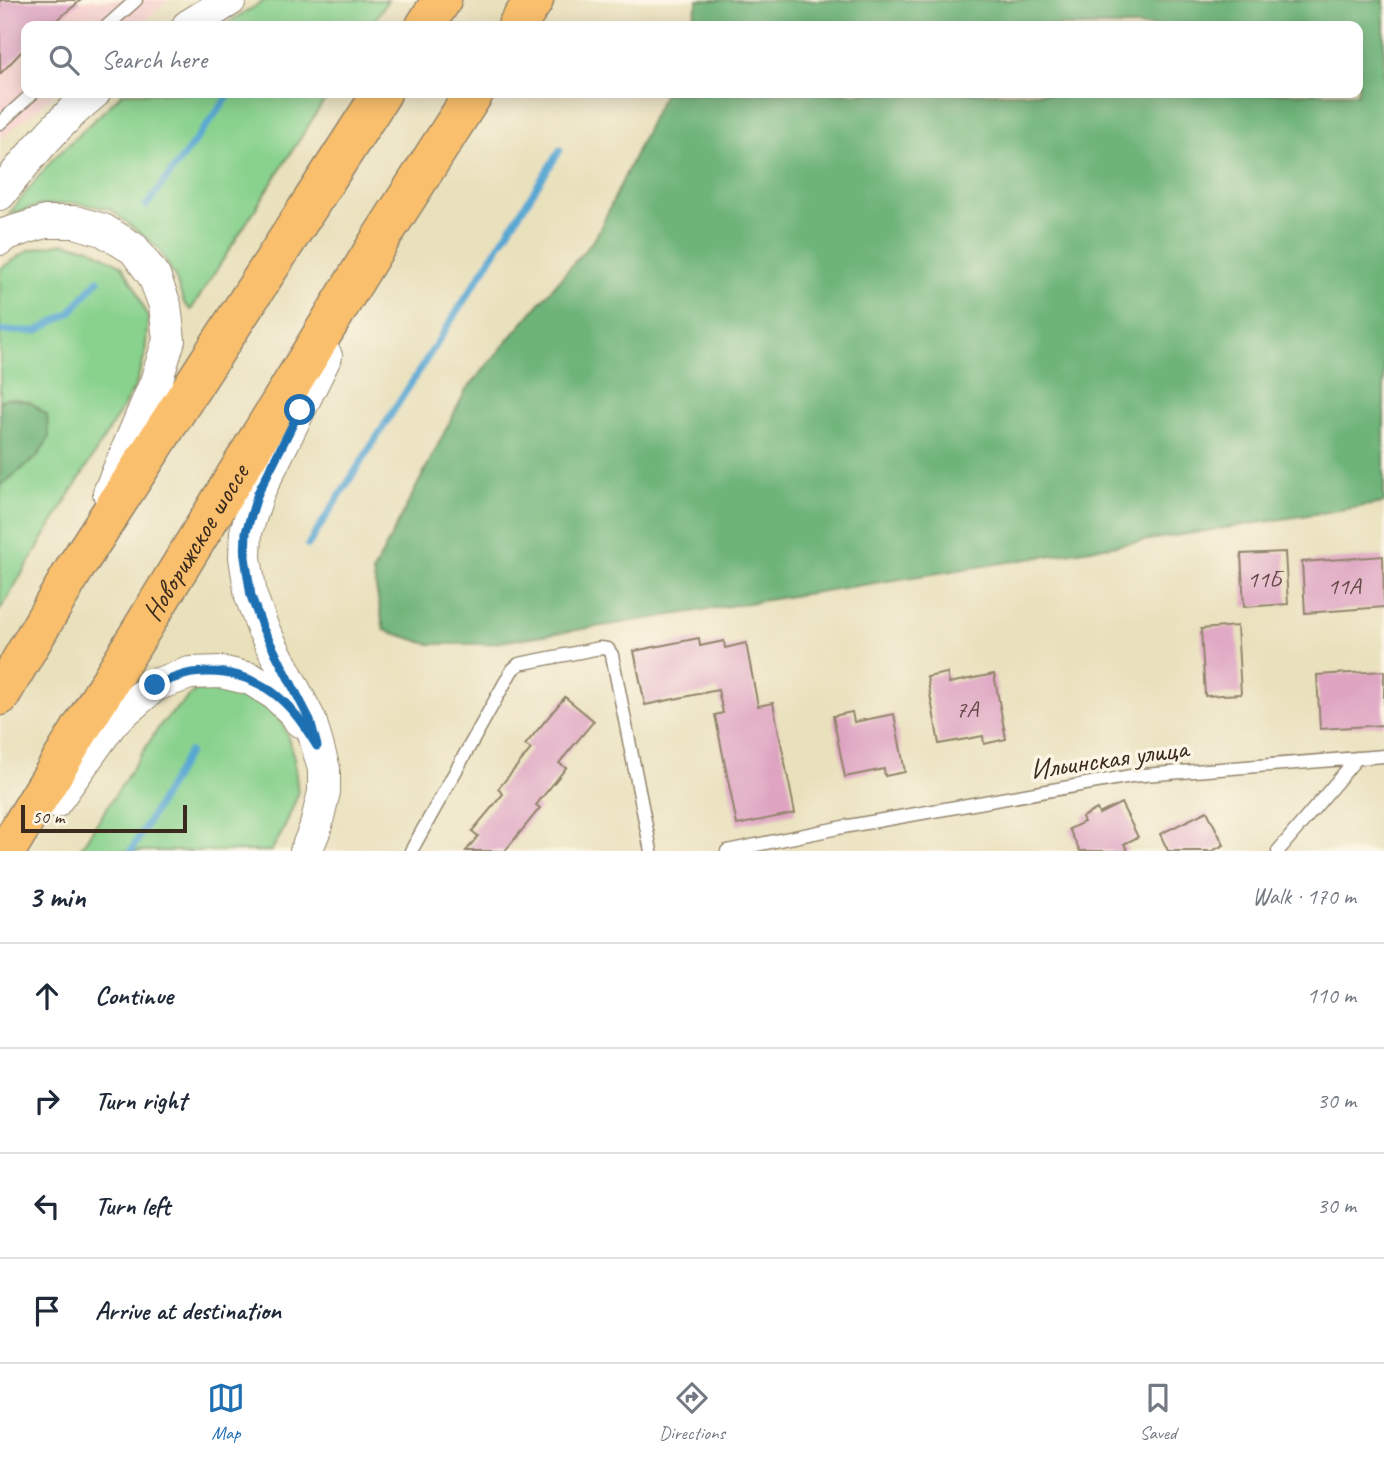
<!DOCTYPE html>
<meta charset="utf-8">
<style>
:root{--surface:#fff;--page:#f2f2f3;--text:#1f2937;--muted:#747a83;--line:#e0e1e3;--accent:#1f6fb2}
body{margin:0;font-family:Caveat,sans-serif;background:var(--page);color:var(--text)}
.scale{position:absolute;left:21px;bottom:18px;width:166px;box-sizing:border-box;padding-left:7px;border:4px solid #3b2a1e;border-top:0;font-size:19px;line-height:24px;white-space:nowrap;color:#3b2a1e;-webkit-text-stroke:5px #fcf5e5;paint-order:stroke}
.stop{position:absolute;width:21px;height:21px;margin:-16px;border:5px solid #1f6fb2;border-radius:50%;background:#fff}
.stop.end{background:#1f6fb2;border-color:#fff;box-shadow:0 2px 7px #0008}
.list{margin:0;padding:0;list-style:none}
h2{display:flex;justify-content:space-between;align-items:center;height:91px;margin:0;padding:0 28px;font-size:30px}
h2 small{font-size:23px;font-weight:400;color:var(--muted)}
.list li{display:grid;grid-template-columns:46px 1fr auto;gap:21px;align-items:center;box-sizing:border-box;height:105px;padding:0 28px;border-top:2px solid var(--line)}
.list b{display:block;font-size:26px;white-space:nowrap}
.list em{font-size:23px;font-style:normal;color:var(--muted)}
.icon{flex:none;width:38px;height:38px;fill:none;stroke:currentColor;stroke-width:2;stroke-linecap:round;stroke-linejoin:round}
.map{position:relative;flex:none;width:1384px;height:851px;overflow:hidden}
.search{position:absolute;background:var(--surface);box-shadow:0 4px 18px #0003;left:21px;right:21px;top:21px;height:77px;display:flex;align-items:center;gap:18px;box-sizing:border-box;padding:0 24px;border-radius:14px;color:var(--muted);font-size:26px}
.sheet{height:511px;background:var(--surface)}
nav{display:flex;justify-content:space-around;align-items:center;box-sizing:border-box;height:98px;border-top:2px solid var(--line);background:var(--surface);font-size:19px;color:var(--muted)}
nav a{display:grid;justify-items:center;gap:4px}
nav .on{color:var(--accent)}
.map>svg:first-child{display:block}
</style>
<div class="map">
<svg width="1384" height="851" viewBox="0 0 1384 851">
<rect width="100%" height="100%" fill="#fcf5e5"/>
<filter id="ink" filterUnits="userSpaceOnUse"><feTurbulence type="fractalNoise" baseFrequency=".0143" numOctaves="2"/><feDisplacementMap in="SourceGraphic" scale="14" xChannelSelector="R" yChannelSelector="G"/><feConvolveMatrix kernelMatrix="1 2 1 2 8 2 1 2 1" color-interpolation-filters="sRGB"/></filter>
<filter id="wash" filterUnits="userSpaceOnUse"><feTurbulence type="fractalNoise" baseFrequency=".00686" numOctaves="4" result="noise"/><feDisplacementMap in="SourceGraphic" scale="28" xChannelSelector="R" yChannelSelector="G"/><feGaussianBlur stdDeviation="1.57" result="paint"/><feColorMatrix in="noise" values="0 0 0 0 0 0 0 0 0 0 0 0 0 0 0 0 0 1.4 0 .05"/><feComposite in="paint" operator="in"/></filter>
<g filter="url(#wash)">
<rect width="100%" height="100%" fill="#e9e0bc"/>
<path fill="#f7d0cf" d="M0 0H169L137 26H26V93H56L0 139Z"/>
<path fill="#89d28e" stroke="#627e56" stroke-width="2" d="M266 0H388L371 26H222Z
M123 93H329L191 310 184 303 175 277 158 248 110 209 76 203 43 205 9 214 52 160Z
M63 243 90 248 122 266 136 289 148 319 145 355 135 387 0 610V486L37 457 47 415C33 404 18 394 0 401V269L29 250Z
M196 690H226L261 702 284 725 294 758 298 794 283 831 271 851H79L161 724Z"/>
<path fill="#6eb479" stroke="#546f4c" stroke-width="2" d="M698 0H1384V503L487 644H428L384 630 373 572 466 390 596 237 664 93H1358V26H691Z
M7 398 30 402 47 415 49 438 37 457 0 486V401Z"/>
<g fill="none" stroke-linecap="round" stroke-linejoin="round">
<path stroke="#59a7d3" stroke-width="7" d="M146 206 231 93
M0 331H37L70 313 98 280
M308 545 560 150
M131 851 189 752"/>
</g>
<g id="blocks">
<path fill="#dea4c2" d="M0 0H81L50 26H26V47L0 74Z
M1285 552 1288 604 1244 607 1241 554Z
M1383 556 1384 607 1305 613 1302 562Z
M1237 626 1241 694 1205 696 1201 629Z
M699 638 700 646 724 641 725 648 746 643 758 706 773 703 795 813 737 825 715 715 723 713 718 690 645 705 634 651Z
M1384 671V725L1320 729 1317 675Z
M947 673 949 683 994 674 1006 739 984 744 983 736 939 744 927 677Z
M565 697 594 721 559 763 566 768 536 805 540 808 505 851H466L478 836 472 831 503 794 498 789 531 749 525 745Z
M852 712 854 722 894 714 905 772 885 776 884 769 845 777 833 716Z
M1121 803 1138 837 1124 844 1128 851H1080L1069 829 1084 822 1082 817 1097 809 1099 814Z
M1207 811 1224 845 1212 851H1168L1160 834Z"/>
</g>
</g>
<g filter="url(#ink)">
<use href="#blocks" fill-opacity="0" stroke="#92856d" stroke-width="2"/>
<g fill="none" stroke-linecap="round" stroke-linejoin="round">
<g stroke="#92856d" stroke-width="15">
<path id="service" d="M107 26 136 0
M0 123 33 93
M411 851 512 670 519 664 600 648 608 649 612 655 651 851
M727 851 843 827 1131 776 1384 756
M1278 851 1357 758"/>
</g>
<g stroke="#92856d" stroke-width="34">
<path id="tertiary" d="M188 26 230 0
M0 194C28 158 58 122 94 93
M0 239 6 234 45 222H75L103 230 134 249 154 276 165 305 169 340 156 382 109 493
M55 802 113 721 155 685 190 673 221 672 251 679 275 694 295 713 300 721
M306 851 315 829 324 792V769L310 720 263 629 251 596 245 557 246 532 258 493 326 356"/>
</g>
<g stroke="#92856d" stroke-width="41">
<g id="motorway">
<path d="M425 26 442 0"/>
<path d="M517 26 534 0"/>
<path d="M0 696 75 568 382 93"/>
<path id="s1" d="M6 851 381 238 474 93"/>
</g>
</g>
<use href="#service" stroke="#fff" stroke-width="12"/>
<use href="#tertiary" stroke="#fff" stroke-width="32"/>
<use href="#motorway" stroke="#f9bf6d" stroke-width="38"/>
</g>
</g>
<g fill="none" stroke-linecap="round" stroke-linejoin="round" filter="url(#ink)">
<path stroke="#1f6fb2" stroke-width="9" d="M155 685C167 681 180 675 192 673 233 668 268 681 295 714 303 723 310 735 317 746L310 720 263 629 251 596 245 557 246 532 258 493 300 410"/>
</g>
<g text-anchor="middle" stroke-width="7" stroke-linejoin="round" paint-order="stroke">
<g font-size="24" fill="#644847">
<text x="1264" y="587">11Б</text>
<text x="1344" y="594">11А</text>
<text x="967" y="717">7А</text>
</g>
<g font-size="28" fill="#3b2a1e" stroke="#fcf5e5">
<text dy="10" stroke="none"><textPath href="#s1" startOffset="362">Новорижское шоссе</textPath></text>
<text transform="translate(1109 758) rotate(-8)" y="10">Ильинская улица</text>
</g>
</g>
</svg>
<div class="scale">50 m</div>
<div class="stop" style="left:300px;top:410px"></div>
<div class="stop end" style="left:155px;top:685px"></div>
<div class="search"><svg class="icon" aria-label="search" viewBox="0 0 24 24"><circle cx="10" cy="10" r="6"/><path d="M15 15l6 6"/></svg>Search here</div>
</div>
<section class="sheet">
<h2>3 min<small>Walk · 170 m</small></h2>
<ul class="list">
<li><svg class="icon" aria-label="ahead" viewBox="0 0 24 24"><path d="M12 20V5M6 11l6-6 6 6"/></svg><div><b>Continue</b></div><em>110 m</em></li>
<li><svg class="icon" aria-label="right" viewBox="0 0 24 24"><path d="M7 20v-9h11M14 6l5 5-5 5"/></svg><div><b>Turn right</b></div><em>30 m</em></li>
<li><svg class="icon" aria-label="left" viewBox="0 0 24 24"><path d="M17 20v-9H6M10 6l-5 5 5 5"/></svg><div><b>Turn left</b></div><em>30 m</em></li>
<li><svg class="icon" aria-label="arrive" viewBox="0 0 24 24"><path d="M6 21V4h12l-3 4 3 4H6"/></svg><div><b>Arrive at destination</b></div></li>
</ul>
</section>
<nav>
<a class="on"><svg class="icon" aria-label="map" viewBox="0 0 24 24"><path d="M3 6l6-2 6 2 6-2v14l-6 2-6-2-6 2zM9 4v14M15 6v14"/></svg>Map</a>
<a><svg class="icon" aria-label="directions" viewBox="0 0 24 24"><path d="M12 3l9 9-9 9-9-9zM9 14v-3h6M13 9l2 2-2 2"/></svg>Directions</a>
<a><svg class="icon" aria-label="saved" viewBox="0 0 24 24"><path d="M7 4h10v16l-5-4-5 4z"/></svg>Saved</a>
</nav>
